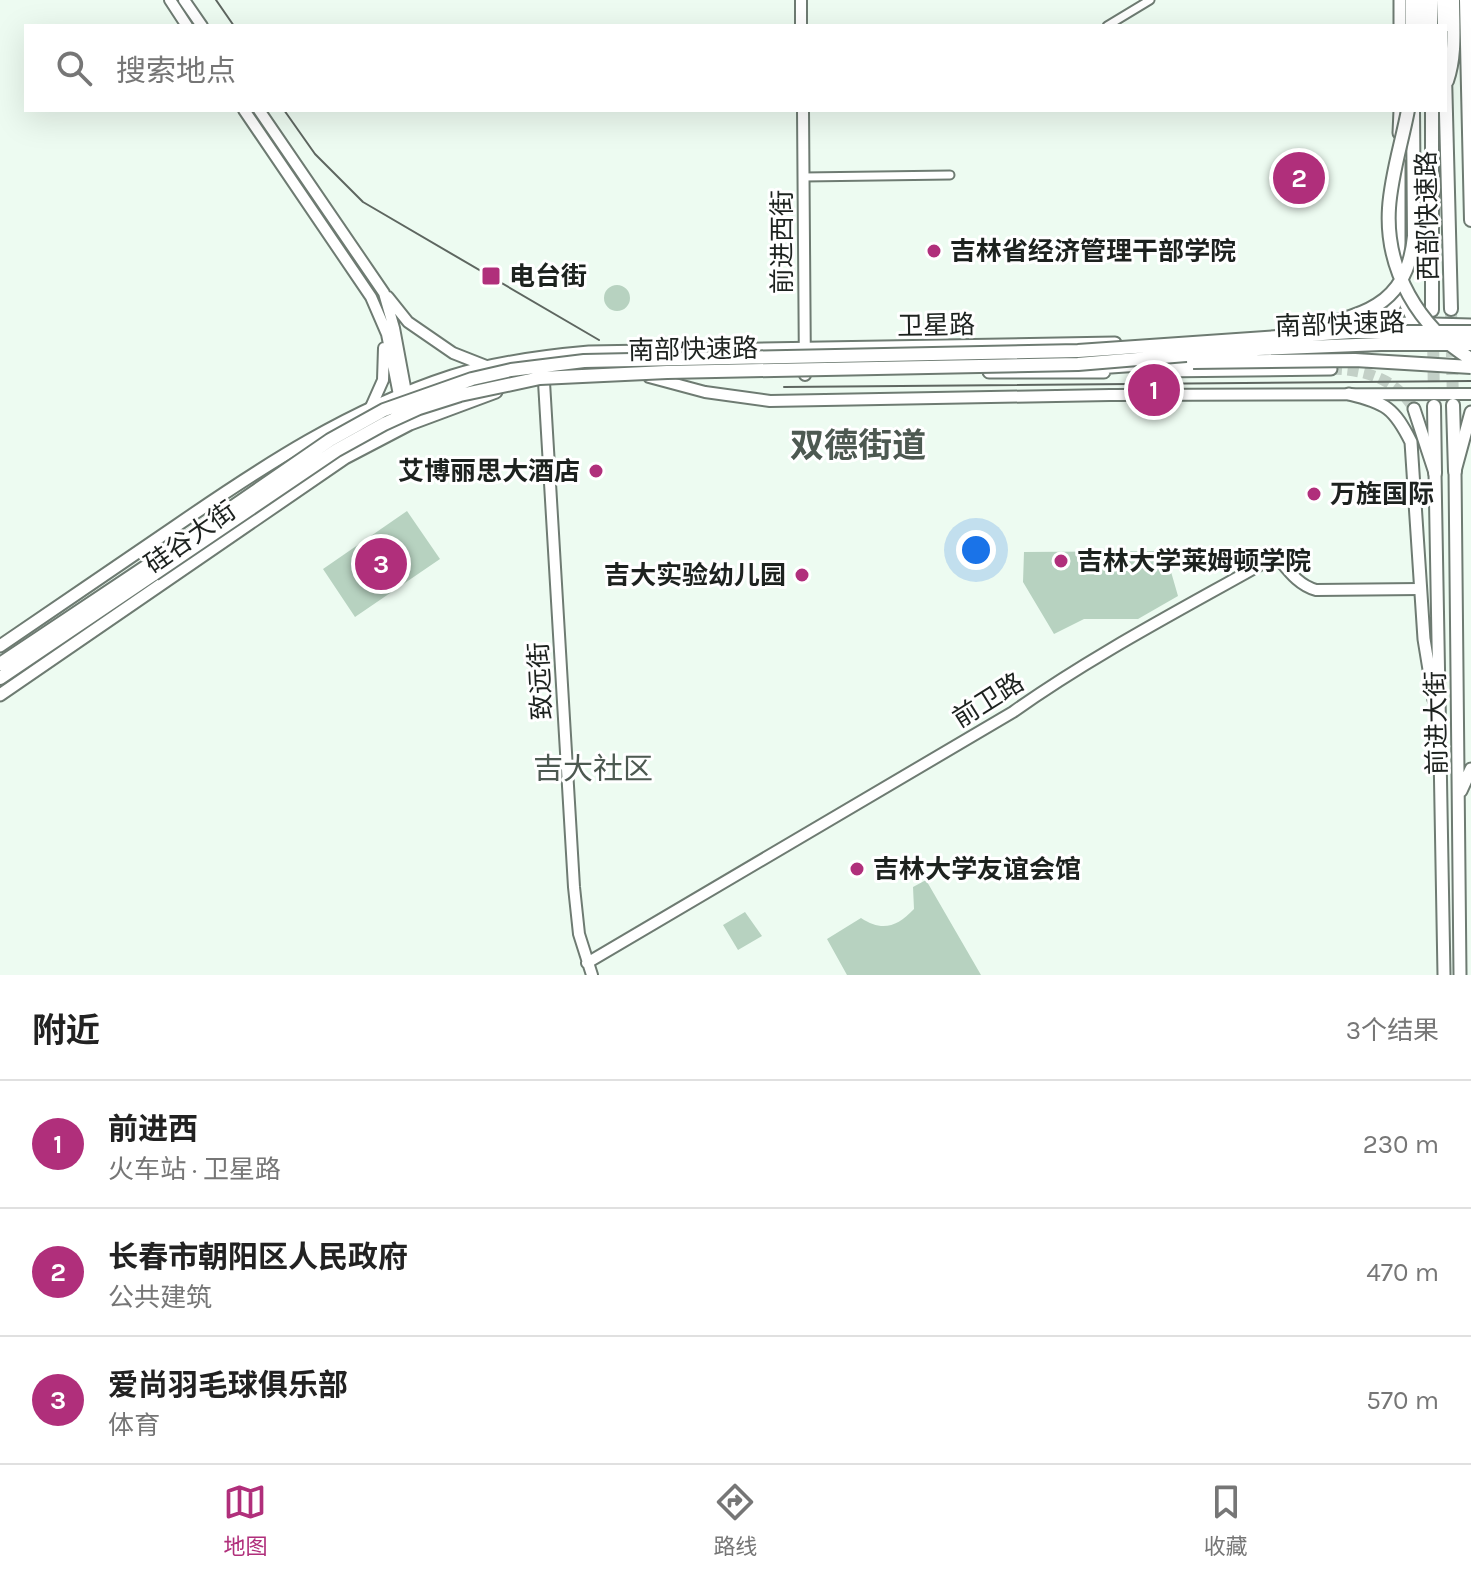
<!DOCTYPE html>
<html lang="zh">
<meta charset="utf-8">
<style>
:root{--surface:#fff;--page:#f6f6f6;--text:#222;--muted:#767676;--line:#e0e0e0;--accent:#b02f7b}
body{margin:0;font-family:Karla,"Noto Sans SC",sans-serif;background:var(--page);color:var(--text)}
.you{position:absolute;left:976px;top:550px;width:28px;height:28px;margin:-20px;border:6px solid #fff;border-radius:50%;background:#1a73e8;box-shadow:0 0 0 12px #1a73e833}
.badge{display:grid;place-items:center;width:52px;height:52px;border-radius:50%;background:var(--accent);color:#fff;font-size:26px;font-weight:700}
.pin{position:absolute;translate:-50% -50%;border:4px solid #fff;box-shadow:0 2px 8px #0006}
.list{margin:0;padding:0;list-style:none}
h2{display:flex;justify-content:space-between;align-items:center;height:104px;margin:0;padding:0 32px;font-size:34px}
h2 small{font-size:26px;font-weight:400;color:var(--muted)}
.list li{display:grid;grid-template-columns:52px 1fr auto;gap:24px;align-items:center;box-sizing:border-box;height:128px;padding:0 32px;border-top:2px solid var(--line)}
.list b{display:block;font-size:30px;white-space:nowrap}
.list p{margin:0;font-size:26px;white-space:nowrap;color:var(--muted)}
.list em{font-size:26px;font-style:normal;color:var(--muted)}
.icon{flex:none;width:44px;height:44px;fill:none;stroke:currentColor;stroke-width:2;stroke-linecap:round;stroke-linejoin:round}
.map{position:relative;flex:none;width:1471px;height:975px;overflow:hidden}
.search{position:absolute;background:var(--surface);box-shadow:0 8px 32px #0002;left:24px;right:24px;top:24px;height:88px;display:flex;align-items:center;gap:20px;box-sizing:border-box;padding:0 28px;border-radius:0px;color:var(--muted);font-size:30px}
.sheet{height:488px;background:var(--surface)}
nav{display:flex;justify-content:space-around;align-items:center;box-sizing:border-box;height:112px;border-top:2px solid var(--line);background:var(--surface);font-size:22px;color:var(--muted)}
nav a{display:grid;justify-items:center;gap:4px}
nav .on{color:var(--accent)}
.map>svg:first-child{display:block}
</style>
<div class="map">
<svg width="1471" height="975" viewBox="0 0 1471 975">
<rect width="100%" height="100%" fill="#edfbf1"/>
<path fill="#b7d2c0" d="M604 298a13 13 0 1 1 26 0a13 13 0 1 1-26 0Z
M407 511 440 559 355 617 323 569Z
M1165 551 1178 596 1138 619H1084L1054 634 1023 582 1024 552Z
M926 880 981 975H847L827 939 861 918C882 932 897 927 914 909L913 887Z
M745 912 762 936 738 950 723 925Z"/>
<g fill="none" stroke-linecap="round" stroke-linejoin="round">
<path stroke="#c3d0c7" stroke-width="11" stroke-dasharray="11 5.5" stroke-linecap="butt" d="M1331 369C1366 370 1395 378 1414 409"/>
<path stroke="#c3d0c7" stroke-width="12" stroke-dasharray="12 6" stroke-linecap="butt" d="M1451 309 1453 405
M1433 333 1434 403"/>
<g stroke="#6e7b72" stroke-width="11">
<path id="street" d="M1107 26 1150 0
M804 177 950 175"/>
</g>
<g stroke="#6e7b72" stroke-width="14">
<path id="secondary" d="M170 0 187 26
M184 0 202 26
M801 0V26
M244 110 371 297 387 334 400 400
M259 110 384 293 394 328 407 398
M803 110 805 375
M388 297 408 322 453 353 486 366
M649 377 705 392 770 401 1110 395 1471 394
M544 382 574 887 579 934 592 975
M371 407 383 380 384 348
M587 963 1013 712C1096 653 1188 606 1276 556 1288 570 1298 585 1316 590L1420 589"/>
</g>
<g stroke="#6e7b72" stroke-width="15">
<path id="primary" d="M1400 26V0
M1399 133 1400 110
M1399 163V265
M1402 286 1406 305 1416 326
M1386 324 1395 304 1398 285
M1344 327 1396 323 1471 325
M1096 368 1199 361
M1158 371 1331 369
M989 372H1104
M1349 394C1386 403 1394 408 1411 442L1424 639 1434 700
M1414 409 1435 473 1444 975
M0 646C59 606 117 566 176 526 263 466 350 409 452 376 497 362 543 356 589 352L1115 343
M0 695 345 458 410 424 496 392
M1461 791 1471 769
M1460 975 1455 471 1471 412"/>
</g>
<g stroke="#6e7b72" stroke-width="16">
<path id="highway" d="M1412 0V26
M1421 0V26
M1431 0V26
M1443 0 1444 26
M1466 0 1471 220
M1445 75 1451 309
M1447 81C1456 55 1453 27 1453 0
M1413 110 1414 236
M1432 110V310
M1453 405 1455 471
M1434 406 1435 473
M0 664 150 564
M0 678 154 574"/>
</g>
<use href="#street" stroke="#fff" stroke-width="7"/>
<use href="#secondary" stroke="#fff" stroke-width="10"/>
<use href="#primary" stroke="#fff" stroke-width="11"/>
<use href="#highway" stroke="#fff" stroke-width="12"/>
<path stroke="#5e6660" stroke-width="2" d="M216 0 234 26
M284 110 315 154 363 202 599 340
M784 387 1471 381"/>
<g stroke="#6e7b72" stroke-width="16" stroke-linecap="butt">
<path id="highway-bridge" d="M1408 110C1402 142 1391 175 1389 208 1385 270 1419 328 1471 359
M1299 329C1360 317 1407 308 1414 236
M1193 362 1355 360 1471 367
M150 564 330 440 384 410 472 379 511 370 584 361 1078 351 1351 332H1471
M154 574 337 450 384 424 419 408 460 395 540 378 667 372 1078 364 1258 349 1381 344H1471"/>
</g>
<use href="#highway-bridge" stroke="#fff" stroke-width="12"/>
</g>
<g fill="#b02f7b" stroke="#fff" stroke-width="3">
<circle cx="934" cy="251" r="8"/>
<rect x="481" y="266" width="20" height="20" rx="4"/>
<circle cx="596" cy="471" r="8"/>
<circle cx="1314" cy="494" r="8"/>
<circle cx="1061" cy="561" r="8"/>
<circle cx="802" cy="575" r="8"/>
<circle cx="857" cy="869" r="8"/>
</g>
<g text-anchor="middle" stroke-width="6" stroke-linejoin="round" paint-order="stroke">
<g font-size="26" fill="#1d221f" stroke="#fff">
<text transform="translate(1427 216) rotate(-91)" y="9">西部快速路</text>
<text transform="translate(782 242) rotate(-90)" y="9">前进西街</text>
<text transform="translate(1340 324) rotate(-2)" y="9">南部快速路</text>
<text transform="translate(936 325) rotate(-1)" y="9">卫星路</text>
<text transform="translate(693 349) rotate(-1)" y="9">南部快速路</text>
<text transform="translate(190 537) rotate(-35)" y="9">硅谷大街</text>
<text transform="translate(540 681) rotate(-93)" y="9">致远街</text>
<text transform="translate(988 700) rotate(-32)" y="9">前卫路</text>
<text transform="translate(1436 723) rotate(-91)" y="9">前进大街</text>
</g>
<g font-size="26" font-weight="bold" fill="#1d221f" stroke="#fff" text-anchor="start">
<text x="950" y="260">吉林省经济管理干部学院</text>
<text x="509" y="285">电台街</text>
<text x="580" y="480" text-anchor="end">艾博丽思大酒店</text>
<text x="1330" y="503">万旌国际</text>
<text x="1077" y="570">吉林大学莱姆顿学院</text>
<text x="786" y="584" text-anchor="end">吉大实验幼儿园</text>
<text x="873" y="878">吉林大学友谊会馆</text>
</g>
<g font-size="30" fill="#4d5951" stroke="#fff">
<text x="593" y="779">吉大社区</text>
</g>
<g font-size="34" font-weight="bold" fill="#4d5951" stroke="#fff">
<text x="858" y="457">双德街道</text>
</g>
</g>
</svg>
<div class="you"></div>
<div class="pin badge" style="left:1154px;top:390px">1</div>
<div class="pin badge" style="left:1299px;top:178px">2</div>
<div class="pin badge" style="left:381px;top:564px">3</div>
<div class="search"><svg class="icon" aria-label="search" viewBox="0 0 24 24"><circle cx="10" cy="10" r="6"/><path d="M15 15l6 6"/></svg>搜索地点</div>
</div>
<section class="sheet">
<h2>附近<small>3个结果</small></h2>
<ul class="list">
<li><span class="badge">1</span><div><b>前进西</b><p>火车站 · 卫星路</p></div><em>230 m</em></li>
<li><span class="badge">2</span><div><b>长春市朝阳区人民政府</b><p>公共建筑</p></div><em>470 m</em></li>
<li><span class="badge">3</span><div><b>爱尚羽毛球俱乐部</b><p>体育</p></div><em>570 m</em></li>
</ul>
</section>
<nav>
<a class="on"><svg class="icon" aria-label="map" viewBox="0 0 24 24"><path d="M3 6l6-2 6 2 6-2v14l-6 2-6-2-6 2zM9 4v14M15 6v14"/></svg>地图</a>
<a><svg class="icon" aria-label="directions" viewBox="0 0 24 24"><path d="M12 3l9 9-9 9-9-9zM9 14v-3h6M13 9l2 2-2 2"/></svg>路线</a>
<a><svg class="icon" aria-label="saved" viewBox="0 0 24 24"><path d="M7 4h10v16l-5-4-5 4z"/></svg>收藏</a>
</nav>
